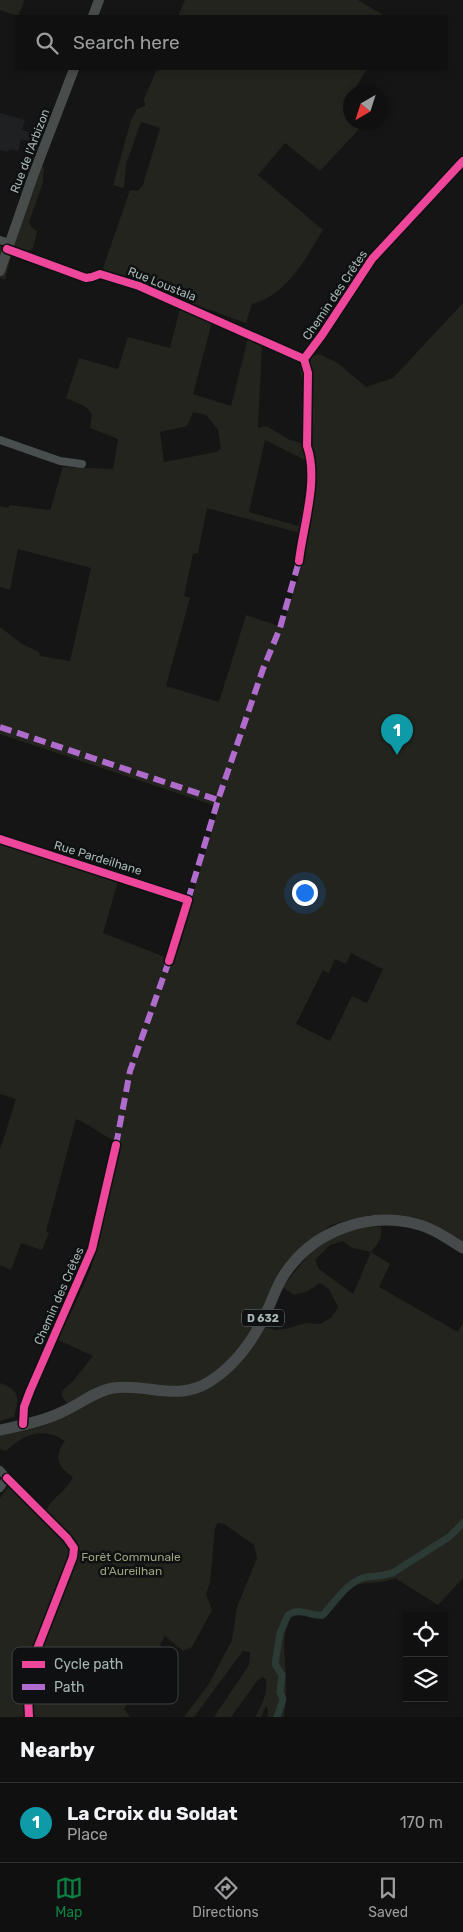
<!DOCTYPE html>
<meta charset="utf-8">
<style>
:root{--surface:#101010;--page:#1e1e1e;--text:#f1f3f6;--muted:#9c9d9f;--line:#303030;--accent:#0b8043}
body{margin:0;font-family:Rubik,sans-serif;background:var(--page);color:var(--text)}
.controls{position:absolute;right:15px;bottom:15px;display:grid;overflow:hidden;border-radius:0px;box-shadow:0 2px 8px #0003}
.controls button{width:45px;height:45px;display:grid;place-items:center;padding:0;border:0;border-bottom:1px solid var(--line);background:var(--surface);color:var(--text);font:25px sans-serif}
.compass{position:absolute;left:343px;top:85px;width:45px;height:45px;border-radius:50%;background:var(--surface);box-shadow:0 2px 8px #0003;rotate:219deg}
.you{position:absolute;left:304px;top:892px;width:18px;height:18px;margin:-12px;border:4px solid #fff;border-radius:50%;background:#1a73e8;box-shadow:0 0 0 8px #1a73e833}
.badge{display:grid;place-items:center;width:32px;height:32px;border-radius:50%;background:var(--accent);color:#fff;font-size:16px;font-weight:700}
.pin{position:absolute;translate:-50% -41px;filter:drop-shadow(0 1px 2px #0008)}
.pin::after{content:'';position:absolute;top:26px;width:18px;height:15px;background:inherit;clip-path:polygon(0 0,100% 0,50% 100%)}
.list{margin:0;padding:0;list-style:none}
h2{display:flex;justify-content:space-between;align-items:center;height:65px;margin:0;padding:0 20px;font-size:21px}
h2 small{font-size:16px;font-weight:400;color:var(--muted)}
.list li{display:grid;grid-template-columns:32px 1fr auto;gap:15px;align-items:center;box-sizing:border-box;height:80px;padding:0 20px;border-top:1px solid var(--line)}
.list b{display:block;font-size:19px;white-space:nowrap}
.list p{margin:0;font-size:16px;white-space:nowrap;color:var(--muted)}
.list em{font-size:16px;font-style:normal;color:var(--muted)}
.icon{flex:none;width:28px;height:28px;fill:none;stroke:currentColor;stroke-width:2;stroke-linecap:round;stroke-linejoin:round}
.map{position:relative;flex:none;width:463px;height:1717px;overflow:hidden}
.search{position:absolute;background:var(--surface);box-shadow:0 2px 8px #0003;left:15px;right:15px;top:15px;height:55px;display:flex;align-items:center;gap:12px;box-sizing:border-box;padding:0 18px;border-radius:0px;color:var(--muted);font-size:19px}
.sheet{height:145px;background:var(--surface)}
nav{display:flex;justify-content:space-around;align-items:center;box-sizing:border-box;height:70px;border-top:1px solid var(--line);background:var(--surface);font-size:14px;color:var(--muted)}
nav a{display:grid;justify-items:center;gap:2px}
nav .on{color:var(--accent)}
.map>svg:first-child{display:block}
</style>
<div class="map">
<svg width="463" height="1717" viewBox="0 0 463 1717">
<rect width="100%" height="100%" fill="#151515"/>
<path fill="#1f2021" d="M0 113 25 120 22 130 31 133 29 137 32 139 31 142 21 139 18 151 9 149 8 152 0 150Z"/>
<path fill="#22241d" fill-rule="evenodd" d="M0 0H25L18 16 0 10Z
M185 0H358L385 16H178Z
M157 69H367L353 92H350V98L343 112 350 117V122L357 123 362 126 320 171 285 143 258 175 323 230C305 259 288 294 252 304L246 323 102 271 130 190 138 191 143 185 160 128 141 122 126 164 124 185 123 188 113 185 131 120 137 109 145 106 144 99Z
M41 166 44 167 43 182 29 222 31 227 37 231 33 248 27 253 13 249 5 280 0 278V246L11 249Z
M463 303V1243L389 1215H370L331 1225 307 1243 241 1346 222 1367 206 1379 190 1386 95 1389 67 1403 62 1396V1391L73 1381 93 1356 58 1340 91 1269 108 1201 119 1143C104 1137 91 1125 76 1119L46 1231 49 1233 42 1250 21 1243 11 1270 0 1265V1150L16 1099 0 1094V840L120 875 103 933 173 960 219 807 0 734V627L22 644 39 652 40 656 70 661 91 568 18 549 10 590 0 587V506L8 508 10 505 50 510 63 467 113 469 118 439 90 428 92 414 86 407 66 398 79 358 118 369 128 337 170 348 180 309 212 322 193 394 231 406 248 338 262 343 258 428 266 426 290 440 312 446 313 379 301 377 300 367 312 356 319 354 339 364 366 387 393 378ZM193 412 206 415 218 430 221 448 216 452 164 462 160 432 187 426ZM265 440 309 462 307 491 298 526 249 512ZM207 508 307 535 298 578 282 627 246 615 219 702 166 686 190 598 184 596 193 554 198 553ZM351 953 383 969 367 1003 352 996 330 1041 296 1024 323 970 329 973 335 959 346 964Z
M366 1225 381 1227C383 1237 378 1244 371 1252L390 1264 379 1287 458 1332 463 1322V1578L438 1605 395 1578C380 1584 374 1582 360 1584 348 1586 332 1609 324 1619 312 1619 302 1613 291 1616 279 1639 287 1664 286 1689 286 1699 285 1708 284 1717H267L268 1709 266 1706 261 1717H255C262 1704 268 1694 266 1679L262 1677 257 1681 231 1717H214L249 1665 250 1652 243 1651 194 1717H184L208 1685 232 1640 237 1607 257 1558 254 1545 224 1524 218 1523 215 1528 210 1583 206 1594 212 1610 192 1647 183 1651 165 1636 124 1709 130 1717H0V1498L10 1484 47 1509C52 1497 66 1492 73 1477 58 1467 53 1457 65 1441 42 1426 24 1435 6 1451L0 1449V1432L113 1393 194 1392 264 1327 276 1330 289 1328 306 1323 320 1324 331 1318 338 1307 329 1289 320 1283 308 1291 294 1295 282 1287 307 1257 325 1240ZM343 1241 352 1248 371 1252 353 1294 319 1269 315 1260 330 1245Z
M0 1383C21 1390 19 1399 14 1417L0 1421Z"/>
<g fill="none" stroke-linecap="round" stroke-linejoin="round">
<path stroke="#2b3a35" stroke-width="7" d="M277 1717 283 1699 280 1692 282 1675 275 1664 280 1633 288 1615C300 1606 311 1617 323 1615 335 1602 348 1580 367 1577 377 1575 384 1577 394 1572L449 1537 463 1523"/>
<path stroke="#494e4e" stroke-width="8" d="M0 240 10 243
M7 249 86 278 92 277 100 274 139 286 304 359
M0 440 60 461 82 464
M299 561C303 526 319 480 307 446L308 373 304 359 322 335 372 259 463 161
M0 839 188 900 169 961
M23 1424 24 1407 30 1391 92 1249 116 1145
M0 1470 7 1478 0 1488
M7 1478 67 1538 74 1548 73 1557 27 1675 29 1717"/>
<path stroke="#484c4b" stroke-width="10" d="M93 16 99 0
M0 271 33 176 74 69"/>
<path stroke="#464a4a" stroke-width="11" d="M0 1430C20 1426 44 1421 62 1412 78 1405 95 1391 113 1388 147 1383 176 1402 209 1382 236 1365 253 1341 266 1313 272 1301 276 1287 284 1275 312 1232 366 1211 416 1224 433 1228 448 1239 463 1248"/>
<path stroke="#b06ccc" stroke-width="6" stroke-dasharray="12 6" stroke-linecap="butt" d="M0 727 218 800
M188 900 218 800 263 669 280 628 299 561
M116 1145 130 1071 169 961"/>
<g stroke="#0f1011" stroke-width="11">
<path id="cycleway" d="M7 249 86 278 92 277 100 274 139 286 304 359
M299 561C303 526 319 480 307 446L308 373 304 359 322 335 372 259 463 161
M0 839 188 900 169 961
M23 1424 24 1407 30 1391 92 1249 116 1145
M7 1478 67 1538 74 1548 73 1557 27 1675 29 1717"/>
</g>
<use href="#cycleway" stroke="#ed469a" stroke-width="8"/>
</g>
<g text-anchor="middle" stroke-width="5" stroke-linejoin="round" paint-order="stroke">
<rect fill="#0f1011" stroke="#798483" stroke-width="1" x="242" y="1309.5" width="42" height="17" rx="4"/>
<g font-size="11" font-weight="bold" fill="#a6b6b4">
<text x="263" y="1322">D 632</text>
</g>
<g font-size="12" fill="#a6b6b4" stroke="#0f1011">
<text transform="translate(30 151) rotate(-69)" y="4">Rue de l'Arbizon</text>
<text transform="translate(162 284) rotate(22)" y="4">Rue Loustala</text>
<text transform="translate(335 295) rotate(-56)" y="4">Chemin des Crêtes</text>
<text transform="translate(98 858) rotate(17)" y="4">Rue Pardeilhane</text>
<text transform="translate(59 1296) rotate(-66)" y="4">Chemin des Crêtes</text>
</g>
<g font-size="12" fill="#99a17d" stroke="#0f1011">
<text x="131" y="1561">Forêt Communale<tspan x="131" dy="14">d'Aureilhan</tspan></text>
</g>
</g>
<rect x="12" y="1647" width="166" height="57" rx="8" fill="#0f1011" stroke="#3c4242" stroke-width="1"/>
<rect x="22" y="1661" width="23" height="7" fill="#ed469a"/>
<rect x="22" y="1684" width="23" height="6" fill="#b06ccc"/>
<g font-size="14" fill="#a6b6b4">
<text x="54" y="1669">Cycle path</text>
<text x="54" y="1692">Path</text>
</g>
</svg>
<div class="controls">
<button><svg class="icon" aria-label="locate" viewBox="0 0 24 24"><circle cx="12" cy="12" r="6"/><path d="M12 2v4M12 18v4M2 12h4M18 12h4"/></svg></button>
<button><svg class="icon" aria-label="layers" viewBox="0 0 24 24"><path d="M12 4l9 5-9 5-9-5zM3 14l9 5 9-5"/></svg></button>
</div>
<svg class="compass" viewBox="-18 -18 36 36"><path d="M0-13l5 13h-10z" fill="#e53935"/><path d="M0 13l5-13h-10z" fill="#9c9d9f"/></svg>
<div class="you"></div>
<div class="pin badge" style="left:397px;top:755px;background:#0f9aa8">1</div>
<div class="search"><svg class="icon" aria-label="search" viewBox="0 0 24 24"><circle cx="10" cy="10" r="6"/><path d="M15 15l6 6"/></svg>Search here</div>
</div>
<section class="sheet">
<h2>Nearby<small></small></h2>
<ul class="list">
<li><span class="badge" style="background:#0f9aa8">1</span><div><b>La Croix du Soldat</b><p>Place</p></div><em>170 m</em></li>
</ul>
</section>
<nav>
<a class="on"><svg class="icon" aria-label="map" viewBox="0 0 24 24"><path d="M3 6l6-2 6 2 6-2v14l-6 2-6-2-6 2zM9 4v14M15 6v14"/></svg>Map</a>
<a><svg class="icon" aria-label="directions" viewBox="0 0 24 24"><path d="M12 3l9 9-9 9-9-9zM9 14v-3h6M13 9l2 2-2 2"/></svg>Directions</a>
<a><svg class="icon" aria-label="saved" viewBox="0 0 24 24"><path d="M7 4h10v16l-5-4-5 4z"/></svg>Saved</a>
</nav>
